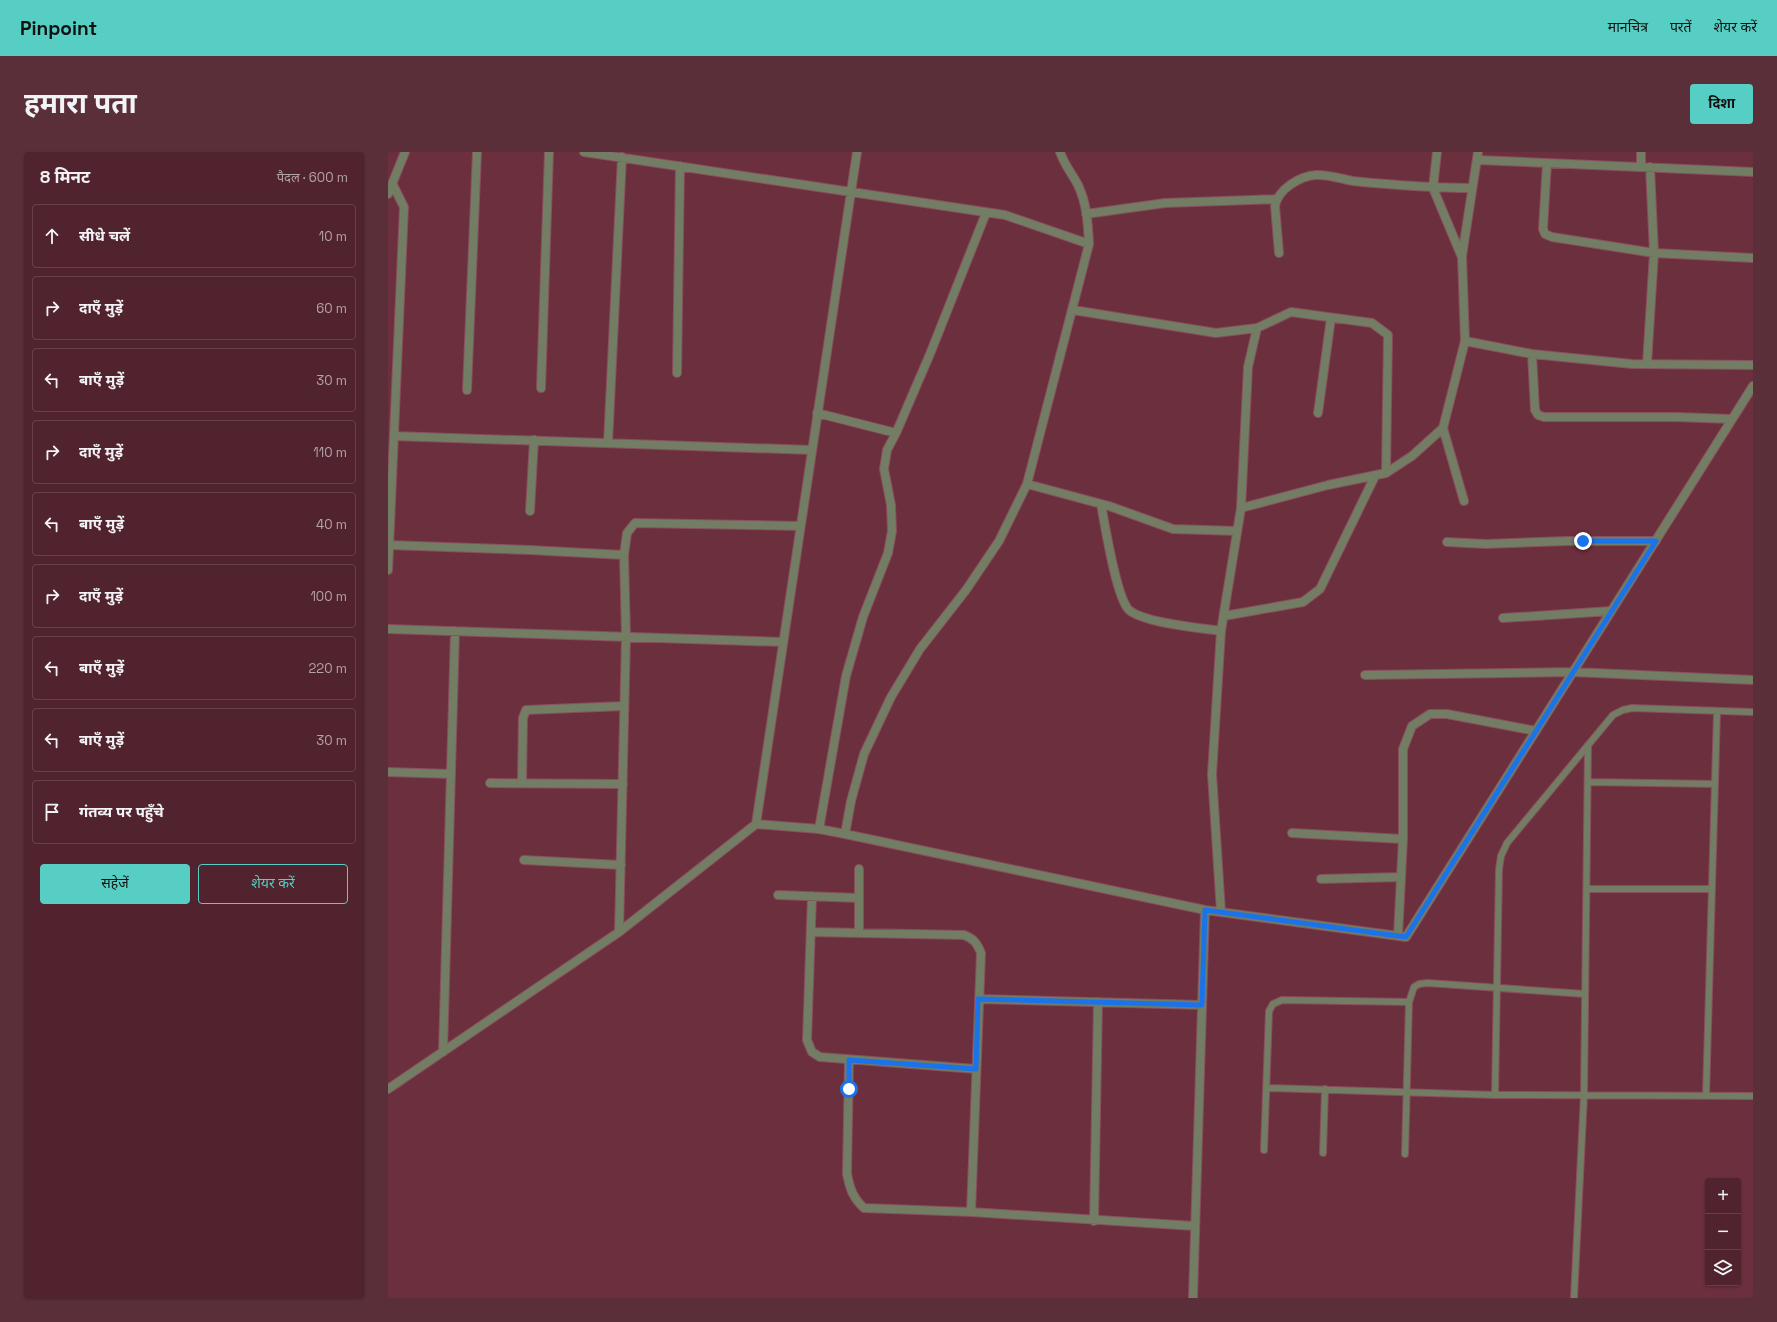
<!DOCTYPE html>
<html lang="hi">
<meta charset="utf-8">
<style>
:root{--surface:#51232e;--page:#5b2f3a;--text:#f1f3f6;--muted:#b4a4aa;--line:#67404a;--accent:#56cec3}
body{margin:0;font-family:"Space Grotesk","Noto Sans Devanagari",sans-serif;background:var(--page);color:var(--text)}
.controls{position:absolute;right:12px;bottom:12px;display:grid;overflow:hidden;border-radius:4px;box-shadow:0 1px 3px #0004}
.controls button{width:36px;height:36px;display:grid;place-items:center;padding:0;border:0;border-bottom:1px solid var(--line);background:var(--surface);color:var(--text);font:20px sans-serif}
.stop{position:absolute;width:12px;height:12px;margin:-9px;border:3px solid #1a73e8;border-radius:50%;background:#fff}
.stop.end{background:#1a73e8;border-color:#fff;box-shadow:0 1px 4px #0008}
.list{margin:0;padding:0;list-style:none}
h2{display:flex;justify-content:space-between;align-items:center;height:52px;margin:0;padding:0 16px;font-size:17px}
h2 small{font-size:13px;font-weight:400;color:var(--muted)}
.list li{display:grid;grid-template-columns:26px 1fr auto;gap:12px;align-items:center;box-sizing:border-box;height:64px;margin:0 8px 8px;padding:0 8px;border:1px solid var(--line);border-radius:4px}
.list b{display:block;font-size:15px;white-space:nowrap}
.list em{font-size:13px;font-style:normal;color:var(--muted)}
.actions{display:flex;gap:8px;padding:12px 16px}
.actions a{flex:1;padding:9px 0;border:1px solid var(--accent);border-radius:4px;text-align:center;font-size:14px;color:var(--accent)}
.actions .main{background:var(--accent);color:#111}
.icon{flex:none;width:22px;height:22px;fill:none;stroke:currentColor;stroke-width:2;stroke-linecap:round;stroke-linejoin:round}
.map{position:relative;flex:none;width:1365px;height:1146px;overflow:hidden;border-radius:4px}
header{display:flex;align-items:center;gap:24px;box-sizing:border-box;height:56px;padding:0 20px;background:var(--accent);color:#111}
header strong{font-size:19px}
nav{display:flex;gap:22px;margin-inline-start:auto;font-size:14px}
.intro{display:flex;align-items:center;justify-content:space-between;box-sizing:border-box;height:96px;padding:0 24px}
h1{margin:0;font-size:28px}
.button{padding:10px 18px;border-radius:4px;background:var(--accent);color:#111;font-size:14px;font-weight:700}
main{display:flex;gap:24px;padding:0 24px}
aside{flex:1;background:var(--surface);border-radius:4px;box-shadow:0 1px 3px #0004}
.map>svg:first-child{display:block}
</style>
<header>
<strong>Pinpoint</strong>
<nav><a>मानचित्र</a><a>परतें</a><a>शेयर करें</a></nav>
</header>
<div class="intro"><h1>हमारा पता</h1><a class="button">दिशा</a></div>
<main>
<aside>
<h2>8 मिनट<small>पैदल · 600 m</small></h2>
<ul class="list">
<li><svg class="icon" aria-label="ahead" viewBox="0 0 24 24"><path d="M12 20V5M6 11l6-6 6 6"/></svg><div><b>सीधे चलें</b></div><em>10 m</em></li>
<li><svg class="icon" aria-label="right" viewBox="0 0 24 24"><path d="M7 20v-9h11M14 6l5 5-5 5"/></svg><div><b>दाएँ मुड़ें</b></div><em>60 m</em></li>
<li><svg class="icon" aria-label="left" viewBox="0 0 24 24"><path d="M17 20v-9H6M10 6l-5 5 5 5"/></svg><div><b>बाएँ मुड़ें</b></div><em>30 m</em></li>
<li><svg class="icon" aria-label="right" viewBox="0 0 24 24"><path d="M7 20v-9h11M14 6l5 5-5 5"/></svg><div><b>दाएँ मुड़ें</b></div><em>110 m</em></li>
<li><svg class="icon" aria-label="left" viewBox="0 0 24 24"><path d="M17 20v-9H6M10 6l-5 5 5 5"/></svg><div><b>बाएँ मुड़ें</b></div><em>40 m</em></li>
<li><svg class="icon" aria-label="right" viewBox="0 0 24 24"><path d="M7 20v-9h11M14 6l5 5-5 5"/></svg><div><b>दाएँ मुड़ें</b></div><em>100 m</em></li>
<li><svg class="icon" aria-label="left" viewBox="0 0 24 24"><path d="M17 20v-9H6M10 6l-5 5 5 5"/></svg><div><b>बाएँ मुड़ें</b></div><em>220 m</em></li>
<li><svg class="icon" aria-label="left" viewBox="0 0 24 24"><path d="M17 20v-9H6M10 6l-5 5 5 5"/></svg><div><b>बाएँ मुड़ें</b></div><em>30 m</em></li>
<li><svg class="icon" aria-label="arrive" viewBox="0 0 24 24"><path d="M6 21V4h12l-3 4 3 4H6"/></svg><div><b>गंतव्य पर पहुँचे</b></div></li>
</ul>
<div class="actions"><a class="main">सहेजें</a><a>शेयर करें</a></div>
</aside>
<div class="map">
<svg width="1365" height="1146" viewBox="0 0 1365 1146">
<rect width="100%" height="100%" fill="#6c2f3d"/>
<g fill="none" stroke-linecap="round" stroke-linejoin="round">
<g stroke="#884f5c" stroke-width="8">
<path id="lane" d="M1200 630 1327 632
M1199 737H1324
M878 936 1107 943 1365 944
M1107 943 1111 717 1113 704 1119 691 1225 563 1235 558 1244 556 1365 560
M1318 944 1329 560
M876 998 881 859 885 852 894 848 1021 850 1026 835 1031 832 1040 831 1197 842
M935 1001 937 937
M1017 1002 1021 850
M1186 1146 1196 943 1200 593"/>
</g>
<g stroke="#884f5c" stroke-width="10">
<path id="street" d="M196 0 617 63 701 92
M1049 0 1045 36 1073 103
M1253 0V15
M1090 8 1365 20
M1159 11 1155 77 1157 82 1164 85 1266 101 1365 106
M0 42 17 0
M698 62 777 51 888 47
M891 101 887 54C890 37 912 24 928 23 940 22 953 27 965 29 1005 33 1044 36 1084 36
M685 158 828 181 869 176 903 160 984 171 1000 183 998 321
M1077 189 1144 202 1244 212 1365 213
M1144 202 1147 258 1150 263 1156 265H1288L1344 267
M1259 212 1266 101 1262 15
M289 221 292 14
M153 236 161 0
M79 238 89 0
M429 261 508 281
M930 261 943 166
M1055 276 1076 349
M6 284 424 298
M220 291 234 5
M639 332 721 354 785 377 849 379
M713 352C717 373 728 445 741 458 756 471 813 476 833 479
M853 356 940 333 998 321 1024 304 1055 276 1077 189 1074 104 1090 0
M142 359 146 288
M1059 390 1098 392 1180 389H1268
M0 393 142 398 236 403 238 485 231 780
M236 403 239 381 247 371 412 374
M0 418 16 55 5 33
M836 464 915 450 932 437 987 324
M1115 466 1223 459
M0 477 395 490
M977 523 1185 520 1365 528
M0 620 63 622
M102 631 235 632
M134 631 135 566 138 558 236 554
M368 672 469 0
M431 677 458 524 475 465 500 401 504 379 503 353 496 317 499 298 508 281 542 202 598 61
M904 681 1015 687
M457 682 463 649 476 602 503 545 532 497 578 438 611 389 639 332 701 92C700 72 699 52 690 33 684 22 676 12 672 0
M136 708 233 713
M471 717V781
M933 727 1013 725
M390 743 471 746
M424 744 419 888 424 900 432 905 588 917
M833 760 824 622 833 479 853 356 860 215 869 176
M423 780 576 783C586 787 589 791 593 801L583 1060
M1010 784 1015 687V597L1024 574 1042 562H1059L1148 579
M591 847 814 853
M55 900 67 479
M461 908 459 1022C462 1037 465 1046 476 1056L583 1060 807 1074
M0 937 231 780 368 672 431 677 457 682 817 758 1018 785 1365 234
M706 1069 710 850
M805 1146 817 758"/>
</g>
<use href="#lane" stroke="#727d64" stroke-width="6"/>
<use href="#street" stroke="#727d64" stroke-width="8"/>
</g>
<g fill="none" stroke-linecap="round" stroke-linejoin="round">
<path stroke="#1a73e8" stroke-width="5" d="M461 937V908L588 917 590 847 814 853 817 758 1018 785 1268 389H1195"/>
</g>
</svg>
<div class="controls">
<button>+</button>
<button>−</button>
<button><svg class="icon" aria-label="layers" viewBox="0 0 24 24"><path d="M12 4l9 5-9 5-9-5zM3 14l9 5 9-5"/></svg></button>
</div>
<div class="stop" style="left:461px;top:937px"></div>
<div class="stop end" style="left:1195px;top:389px"></div>
</div>
</main>
